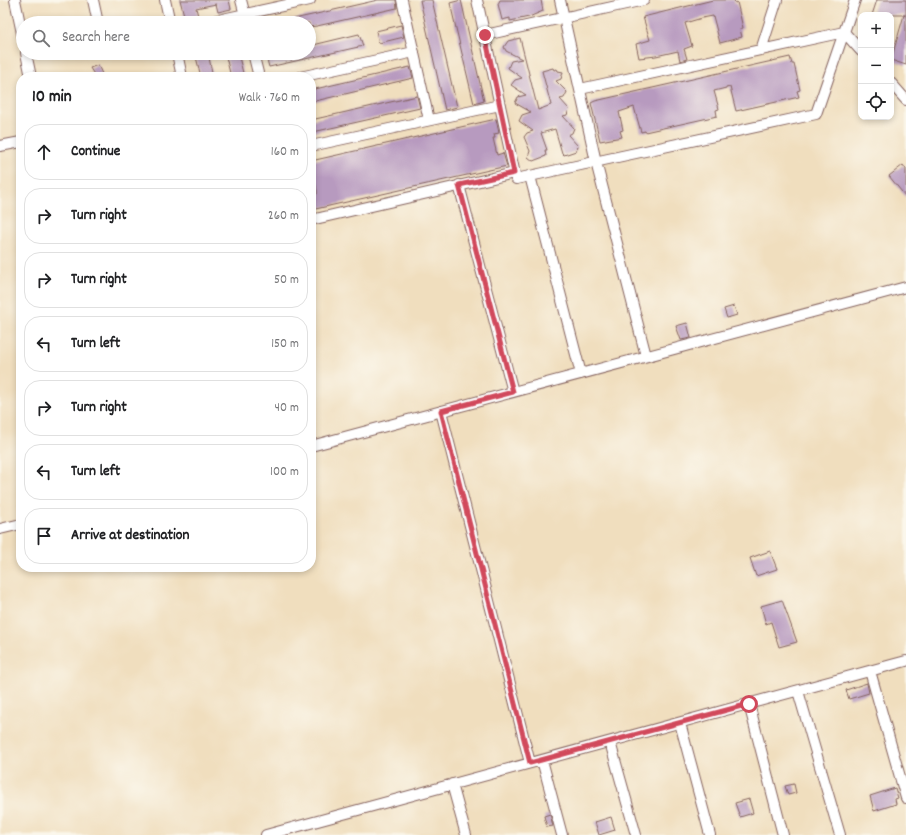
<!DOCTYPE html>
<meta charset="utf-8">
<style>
:root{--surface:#fff;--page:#f6f6f6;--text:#202124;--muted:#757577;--line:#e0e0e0}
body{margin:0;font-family:Dekko,sans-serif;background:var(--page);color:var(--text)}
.controls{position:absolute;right:12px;top:12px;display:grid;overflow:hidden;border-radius:8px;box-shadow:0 2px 6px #0003}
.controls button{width:36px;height:36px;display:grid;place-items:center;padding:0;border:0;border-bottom:1px solid var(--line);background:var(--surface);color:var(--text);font:20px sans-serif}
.stop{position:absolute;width:12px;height:12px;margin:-9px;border:3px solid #d1495b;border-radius:50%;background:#fff}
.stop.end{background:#d1495b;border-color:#fff;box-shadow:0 1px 4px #0008}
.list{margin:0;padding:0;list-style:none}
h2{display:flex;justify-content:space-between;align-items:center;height:52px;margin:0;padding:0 16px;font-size:17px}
h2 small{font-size:13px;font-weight:400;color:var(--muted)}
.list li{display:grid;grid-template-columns:26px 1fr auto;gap:12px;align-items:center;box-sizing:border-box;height:56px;margin:0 8px 8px;padding:0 8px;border:1px solid var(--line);border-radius:16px}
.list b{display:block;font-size:15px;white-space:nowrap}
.list em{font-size:13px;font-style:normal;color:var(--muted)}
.icon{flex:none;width:22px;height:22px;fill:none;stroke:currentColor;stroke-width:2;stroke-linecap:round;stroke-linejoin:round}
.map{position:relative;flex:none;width:906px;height:835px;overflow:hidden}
.search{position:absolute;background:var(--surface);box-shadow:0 2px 6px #0003;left:16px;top:16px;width:300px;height:44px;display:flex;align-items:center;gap:10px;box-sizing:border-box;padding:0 14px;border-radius:22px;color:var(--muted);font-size:15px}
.panel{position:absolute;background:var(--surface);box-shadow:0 2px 6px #0003;left:16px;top:72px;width:300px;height:500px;border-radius:16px}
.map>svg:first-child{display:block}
</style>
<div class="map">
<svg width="906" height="835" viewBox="0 0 906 835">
<rect width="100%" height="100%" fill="#fbf7ec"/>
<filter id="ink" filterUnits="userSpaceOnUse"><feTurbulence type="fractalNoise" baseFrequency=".025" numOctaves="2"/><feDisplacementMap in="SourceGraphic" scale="8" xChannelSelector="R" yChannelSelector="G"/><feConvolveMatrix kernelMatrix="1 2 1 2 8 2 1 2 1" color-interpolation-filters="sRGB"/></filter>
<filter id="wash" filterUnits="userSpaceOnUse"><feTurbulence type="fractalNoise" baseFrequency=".012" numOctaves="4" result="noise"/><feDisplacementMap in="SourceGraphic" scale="16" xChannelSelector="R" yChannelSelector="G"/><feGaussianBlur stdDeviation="0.9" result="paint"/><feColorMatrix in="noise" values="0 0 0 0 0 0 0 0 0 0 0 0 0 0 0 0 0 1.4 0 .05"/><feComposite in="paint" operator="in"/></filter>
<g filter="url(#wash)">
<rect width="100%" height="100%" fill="#f0debe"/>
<g id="blocks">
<path fill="#b79abf" d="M180 0H229L231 9 218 12 216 4 196 8 198 16 185 19Z
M378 0H396L397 8 317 26 309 27V23H290L289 20 312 15Z
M420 0H432L457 107 445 110Z
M461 0 484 101 474 104 450 3Z
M500 0H541L543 11 529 17 510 21V18L502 20 498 4Z
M713 0H734L735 3 737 2 743 28 740 29 742 37 720 43 713 16 702 18 685 23 692 46 684 49 687 59 680 61 678 51 656 56 639 58 636 44 650 40 643 17Z
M877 0H906V15H872Z
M904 15 906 16V65L891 60Z
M401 25 404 37 379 43 376 31Z
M359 34 363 46 269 67 266 56 275 53H309V46Z
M520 38 538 110 551 105 542 71 553 68 554 70 557 69 558 71 563 72 561 79 556 81 567 92 564 98 560 99 569 109 567 115 563 116 574 128 572 133 568 135 578 146 576 151 564 155 562 153 555 129 541 133 547 150H545L546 156 533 161 528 157 530 151 524 137 527 133 533 131 519 121 522 115 531 112 515 103 518 97 526 95 511 85 515 80 522 78 508 68 511 61 522 59 506 51 504 47 508 41Z
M195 53H208L213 77H201Z
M238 53 244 77H231L226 57Z
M790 57 792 64H794L800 90 797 91 799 97 736 111 730 87 714 91 719 109 716 110 717 116 645 132V131L641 132 634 107 619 112 623 130 620 131 622 137 600 141 591 103 595 101Z
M98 65 102 74 95 76 90 68Z
M410 67 413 78 311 102V90Z
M417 96 420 108 313 132 311 120Z
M496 119 499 133 494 134 495 138H493L497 155 503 153 507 166 311 210V196L317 194V191L311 161Z
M903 165 906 169V197L889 176Z
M734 306 737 315 727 318 724 309Z
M687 323 691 338 681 340 676 326Z
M770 551 777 569 756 576 750 558Z
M782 600 797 642 779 647 771 622 766 624 761 606Z
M867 683 869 693 849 699 846 690Z
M794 784 796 793 788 795 785 786Z
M895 788 898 798 895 799 896 804 874 811 870 796Z
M749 799 753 813 740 817 735 803Z
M550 814 553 826 547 827 544 816Z
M611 817 615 830 599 835 595 822Z"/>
</g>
</g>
<g filter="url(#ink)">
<use href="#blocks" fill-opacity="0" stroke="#84625e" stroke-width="1"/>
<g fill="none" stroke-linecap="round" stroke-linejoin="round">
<g stroke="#84625e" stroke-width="12">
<path id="street" d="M15 0 23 38
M93 0 98 23
M165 0 170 23
M241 0 247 23
M402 0 429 120
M477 0 516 179 816 114 855 0
M560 0 596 162 646 356
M204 23 310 0
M485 35 644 0
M761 50 777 0
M26 53 31 77
M177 53 182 77
M253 53 259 77
M300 77 414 52
M891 83 906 100
M580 89 844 32 861 51
M0 146 21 142
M311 146 500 105
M530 176 581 374
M459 185 513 392
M311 220 514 173
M441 411 530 763
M311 446 906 287
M0 529 21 524
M870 671 906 798
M798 691 840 835
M749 704 783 835
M680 723 710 835
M610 742 636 835
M542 760 562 835
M452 784 466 835
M266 835 906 661"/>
</g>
<use href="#street" stroke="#fff" stroke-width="10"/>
</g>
</g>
<g fill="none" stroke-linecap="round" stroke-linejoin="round" filter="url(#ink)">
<path stroke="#d1495b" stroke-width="5" d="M485 35 514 173 459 185 513 392 441 411 530 763 749 704"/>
</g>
</svg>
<div class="controls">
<button>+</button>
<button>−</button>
<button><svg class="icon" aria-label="locate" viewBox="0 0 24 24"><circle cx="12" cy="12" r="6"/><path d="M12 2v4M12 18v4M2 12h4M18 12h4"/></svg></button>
</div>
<div class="stop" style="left:749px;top:704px"></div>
<div class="stop end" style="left:485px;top:35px"></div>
<div class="search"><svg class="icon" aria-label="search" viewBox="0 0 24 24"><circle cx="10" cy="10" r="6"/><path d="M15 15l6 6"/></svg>Search here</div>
<section class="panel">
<h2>10 min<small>Walk · 760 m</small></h2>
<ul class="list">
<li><svg class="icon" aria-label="ahead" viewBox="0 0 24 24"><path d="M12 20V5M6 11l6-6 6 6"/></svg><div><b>Continue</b></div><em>160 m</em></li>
<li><svg class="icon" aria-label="right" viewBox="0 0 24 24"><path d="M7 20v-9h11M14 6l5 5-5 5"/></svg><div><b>Turn right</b></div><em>260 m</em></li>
<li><svg class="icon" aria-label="right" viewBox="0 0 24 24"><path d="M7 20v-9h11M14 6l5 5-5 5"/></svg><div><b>Turn right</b></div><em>50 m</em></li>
<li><svg class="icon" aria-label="left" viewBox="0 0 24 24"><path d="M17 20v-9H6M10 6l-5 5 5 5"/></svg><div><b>Turn left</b></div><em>150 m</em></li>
<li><svg class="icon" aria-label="right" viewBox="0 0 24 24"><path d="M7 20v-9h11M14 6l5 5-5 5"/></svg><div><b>Turn right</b></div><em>40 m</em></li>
<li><svg class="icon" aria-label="left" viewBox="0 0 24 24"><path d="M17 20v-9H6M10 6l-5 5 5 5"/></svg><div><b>Turn left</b></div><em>100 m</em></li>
<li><svg class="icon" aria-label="arrive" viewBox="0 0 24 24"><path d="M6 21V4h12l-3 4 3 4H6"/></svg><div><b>Arrive at destination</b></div></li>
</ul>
</section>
</div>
